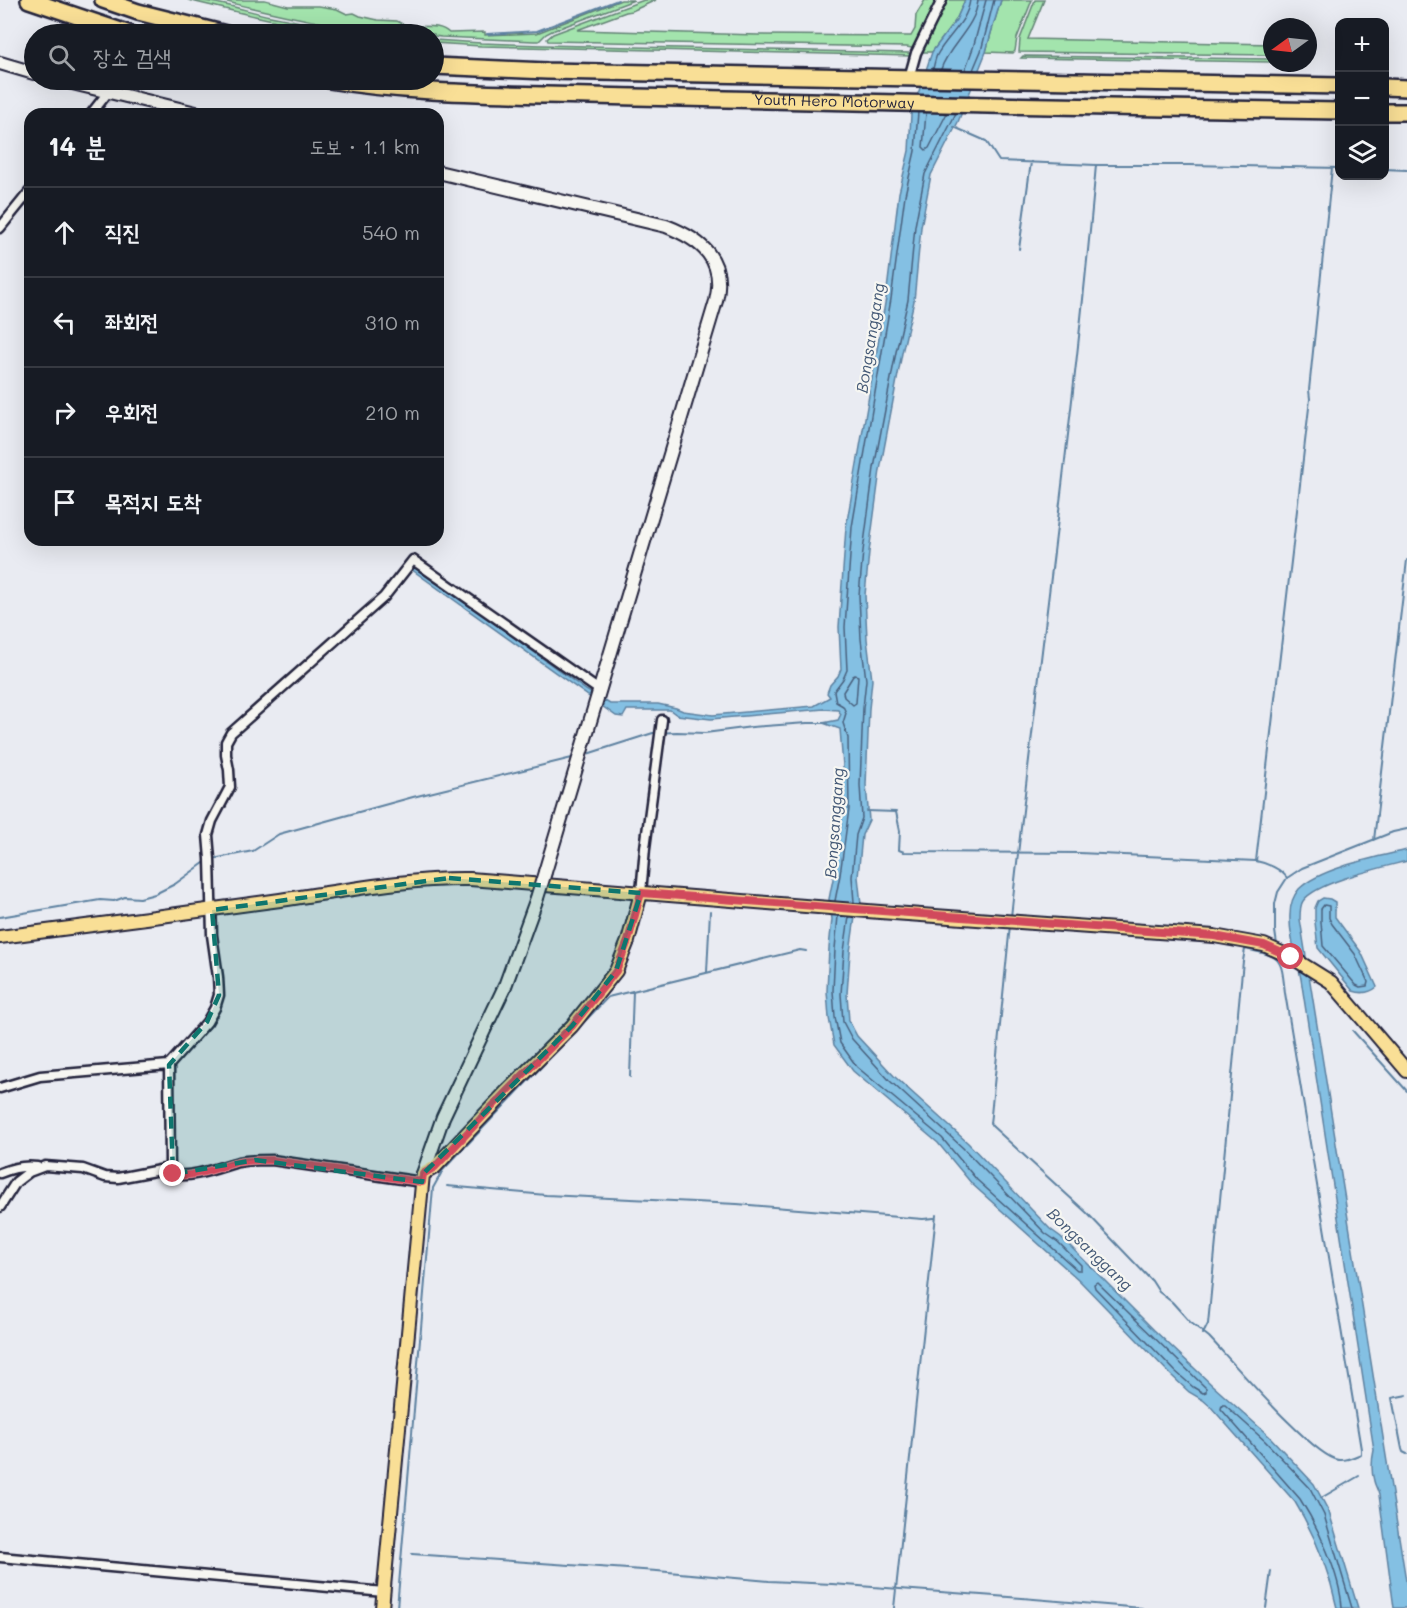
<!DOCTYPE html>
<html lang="ko">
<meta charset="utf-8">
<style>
:root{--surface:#171b24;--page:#242831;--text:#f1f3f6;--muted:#9ea1a6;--line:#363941}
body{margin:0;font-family:Mali,"Poor Story",sans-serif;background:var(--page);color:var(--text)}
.controls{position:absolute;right:18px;top:18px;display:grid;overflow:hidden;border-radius:12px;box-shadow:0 6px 24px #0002}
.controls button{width:54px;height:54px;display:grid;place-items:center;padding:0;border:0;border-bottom:2px solid var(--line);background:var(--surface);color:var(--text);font:30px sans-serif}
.compass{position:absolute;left:1263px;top:18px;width:54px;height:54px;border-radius:50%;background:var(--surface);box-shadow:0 6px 24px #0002;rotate:255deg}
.stop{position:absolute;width:18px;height:18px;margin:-14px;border:4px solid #d1495b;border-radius:50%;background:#fff}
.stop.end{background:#d1495b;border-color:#fff;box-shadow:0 2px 6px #0008}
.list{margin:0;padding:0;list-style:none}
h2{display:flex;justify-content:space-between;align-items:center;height:78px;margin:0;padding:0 24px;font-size:26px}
h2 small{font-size:20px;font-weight:400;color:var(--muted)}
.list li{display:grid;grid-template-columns:39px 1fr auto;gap:18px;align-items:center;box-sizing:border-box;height:90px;padding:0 24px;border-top:2px solid var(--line)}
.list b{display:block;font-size:22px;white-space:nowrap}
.list em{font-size:20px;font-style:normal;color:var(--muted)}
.icon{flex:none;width:33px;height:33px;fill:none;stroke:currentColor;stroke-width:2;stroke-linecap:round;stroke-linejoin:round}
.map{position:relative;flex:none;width:1407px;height:1608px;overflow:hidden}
.search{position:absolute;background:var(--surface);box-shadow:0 6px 24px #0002;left:24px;top:24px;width:420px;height:66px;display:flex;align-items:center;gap:15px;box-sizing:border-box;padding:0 21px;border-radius:33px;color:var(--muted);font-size:22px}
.panel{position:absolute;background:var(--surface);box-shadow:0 6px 24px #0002;left:24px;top:108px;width:420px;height:438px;border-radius:18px}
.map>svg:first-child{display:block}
</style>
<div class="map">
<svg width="1407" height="1608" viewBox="0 0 1407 1608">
<rect width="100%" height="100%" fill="#e9ebf2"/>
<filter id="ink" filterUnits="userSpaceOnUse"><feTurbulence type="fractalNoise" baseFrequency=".0167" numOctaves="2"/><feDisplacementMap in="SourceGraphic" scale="12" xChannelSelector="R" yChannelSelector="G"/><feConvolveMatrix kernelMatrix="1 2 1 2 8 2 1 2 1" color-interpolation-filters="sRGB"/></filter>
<g filter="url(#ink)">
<path fill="#a3e4ad" stroke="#628374" stroke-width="1.5" d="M188 0C215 0 243 10 270 16 308 24 347 30 386 34 321 35 250 15 188 0Z
M219 0H265L288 6H319L337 9 347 14 354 13 360 16 378 20 397 21C412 32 435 20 449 33L485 32V35L537 33 621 0H634L552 31 546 34 539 41H534L441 37 434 36V34C362 34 289 17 219 0Z
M644 0H656L632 11 626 12 577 30 758 35 911 36 915 29 916 15 925 0H941L916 49 907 47 548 41 547 39 553 34Z
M945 0H965L956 20 932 52H921Z
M1001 0H1032L1017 38 1015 51 1013 53 986 52 991 33Z
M1035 0H1044L1028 39 1272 44V55L1019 52 1020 39Z
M434 40 481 43 542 45 909 53 911 56 481 46 434 43Z
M1023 56 1272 59V62L1021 58Z"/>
<path fill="#84c0e3" stroke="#5d81a0" stroke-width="1.5" d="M965 0H1001L991 33 986 52 958 122 931 175 921 227 914 301 902 353 880 470 869 552 865 595 867 639 872 680 869 709 866 785 869 820 862 835 858 877 861 904 855 917 850 952 847 994 849 1021 857 1036 895 1077 968 1143 1050 1229 1061 1237 1154 1330 1212 1385 1269 1436 1314 1484 1329 1512 1358 1608H1337C1329 1571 1315 1535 1295 1502L1211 1407 1203 1400 1189 1392 1171 1375 1079 1280 972 1184 938 1143 853 1071 834 1045 829 1018 827 991 829 948 832 919 829 899 834 874 843 809V766L840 729 823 723 838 720 841 714 838 710 824 709 711 719 677 715 670 710H627L623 717 616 716 411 569 414 564 586 690 610 704H658L676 708 683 711 713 715 814 706 830 697 827 693 830 685 838 676 841 669 839 627 846 527 886 298 899 193 909 151 911 115 932 52 956 20Z
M1407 850V861C1384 867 1316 882 1303 901 1300 905 1300 913 1300 919L1407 1587V1608H1394L1379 1495C1378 1490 1375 1486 1374 1481 1371 1471 1372 1459 1374 1450L1301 979C1297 958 1289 936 1290 915 1290 906 1293 896 1299 889 1320 868 1378 857 1407 850Z
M1323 898 1330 899 1335 902V917L1361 952 1377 987C1370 993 1362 994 1353 991L1318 948 1315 922V908L1318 901Z"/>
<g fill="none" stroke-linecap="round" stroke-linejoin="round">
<path stroke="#49617e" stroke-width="1.5" d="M933 69C934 65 935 59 937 55 947 36 967 23 970 0
M941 69C949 45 976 27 978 0
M965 70 973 48 986 0
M973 70 981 51 994 0
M926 113 923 147 926 150 929 148 947 113
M855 675 858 676 856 703 853 705 844 697 843 692 853 676Z
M835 901 840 875 849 809 848 738 843 723 846 713 843 706 836 702 834 691 843 679 847 670 845 627 852 527 891 299 905 195 915 151 918 112
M854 902 852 877 856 835 862 818 860 785 863 708 866 680 861 639 859 595 863 551 874 468 896 352 908 300 915 226 925 174 956 113
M1324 905 1329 906V918L1332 924 1355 954 1368 982 1367 986 1360 987 1356 985 1323 946 1321 922V909Z
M838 916 835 949 833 991 835 1017 840 1043 857 1067 942 1138 977 1180 1077 1270H1081V1265L1058 1242 1045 1233 963 1148 890 1081 852 1039 843 1022 841 994 844 951 849 917
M1097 1282 1206 1388V1392L1203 1393 1193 1387 1175 1371 1095 1288 1094 1284Z
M1342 1608C1340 1574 1318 1527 1300 1499L1221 1409 1222 1405H1225L1265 1441 1310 1488 1324 1515 1352 1608"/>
<path stroke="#5d81a0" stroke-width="2" d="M487 34 537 31 618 0
M954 127 986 141 999 161 1096 165H1189L1340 168
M1384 169 1407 170
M1019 249 1031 162
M584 755 653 733 677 732 705 733 752 727 807 723H827
M867 811 896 812 900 831 899 850 904 852 1079 853 1256 861C1267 863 1281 869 1287 878
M1374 840 1407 560
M213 859 253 851 279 834 413 797 576 757
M1256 861 1310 399 1309 390 1332 168
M0 917 100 900 114 901 125 897 140 898 155 894 175 884 208 860
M1011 917C1038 666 1074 416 1096 165
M1010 925 991 1115 990 1123 992 1126 1087 1213 1152 1281 1159 1292 1172 1302 1190 1322 1209 1337C1230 1359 1315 1459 1339 1460 1346 1461 1354 1457 1361 1454V1449L1285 993C1281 956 1282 957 1245 949L1243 961 1208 1324 1203 1334
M1277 945 1275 931V904L1278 892 1287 878 1302 868 1393 832 1407 829
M707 972 710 911
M1353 1031 1407 1091
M630 1077 633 991
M447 1186 546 1195 737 1204 923 1219 934 1218
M1407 1395 1392 1398 1402 1449 1403 1452 1407 1454
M1321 1498 1359 1476
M412 1554 657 1571 769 1581 832 1584 1022 1598 1142 1608
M397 1608 433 1188 443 1170 608 997 800 950 806 951
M894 1608 936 1215
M1266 1608 1271 1571"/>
<g stroke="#22223b" stroke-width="13">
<path id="street" d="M909 78 916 53 942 0
M91 114 109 91
M0 228 30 191
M641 893 645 848 662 720
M169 1065 170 1168 173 1174C191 1179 220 1167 238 1162 250 1160 260 1160 272 1160L422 1182
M0 1088 40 1076 169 1065 207 1022 215 1008 219 995 218 977 212 935 210 859 208 835 212 821 230 787 229 770 226 755V742L231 733 384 597 413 560 599 690
M0 1173C12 1168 24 1165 37 1167
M0 1207 16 1182 29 1172 45 1166 83 1169 105 1177 118 1178 170 1168
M0 1557 384 1592"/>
</g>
<g stroke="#22223b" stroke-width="16">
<path id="secondary" d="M0 63 34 73
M60 80 200 114
M438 172 666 226C702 240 726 260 716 301L545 872
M423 1174 443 1117 505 986 537 898"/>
</g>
<g stroke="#22223b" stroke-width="16">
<path id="primary" d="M0 937C93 925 187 913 280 900 343 891 407 878 470 879L880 912 1214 936 1264 945 1291 957 1331 982 1407 1071
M382 1608 423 1174 435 1167 507 1091 572 1026 616 971 628 941 641 893"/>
</g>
<g stroke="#22223b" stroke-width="20">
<g id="highway">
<path d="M29 0 130 34"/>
<path d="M103 0 138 12 226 34"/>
<path d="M434 66 547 71 1340 86"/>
<path id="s1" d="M329 80C400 92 474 93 546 95L988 105 1340 111"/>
<path d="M1384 87 1407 88"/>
<path d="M1384 112H1407"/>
</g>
</g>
<use href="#street" stroke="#f6f6f2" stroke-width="8"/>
<use href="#secondary" stroke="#f6f6f2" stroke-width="12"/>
<use href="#primary" stroke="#f9df96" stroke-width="12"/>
<use href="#highway" stroke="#f9df96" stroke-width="15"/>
<g stroke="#22223b" stroke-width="16" stroke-linecap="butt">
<path id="secondary-bridge" d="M537 898 545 872"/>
</g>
<use href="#secondary-bridge" stroke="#f6f6f2" stroke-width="12"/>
</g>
</g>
<g fill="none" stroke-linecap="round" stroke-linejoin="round" filter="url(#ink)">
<path stroke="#d1495b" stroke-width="8" d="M173 1174C191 1179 220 1167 238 1162 250 1160 261 1160 272 1160L422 1182 423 1174 435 1167 507 1091 572 1026 616 971 628 941 641 893 1214 936 1264 945 1291 957"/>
</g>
<path fill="#0f766e" fill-opacity="0.2" stroke="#0f766e" stroke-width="4.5" stroke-dasharray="12 8" stroke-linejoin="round" d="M449 878 641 893 616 971 572 1026 423 1174 422 1182 255 1160 173 1174 169 1065 207 1022 219 995 212 910Z"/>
<g text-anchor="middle" stroke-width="4.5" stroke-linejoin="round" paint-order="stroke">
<g font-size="15" fill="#22223b" stroke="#f6f6f2">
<text dy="5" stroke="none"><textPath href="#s1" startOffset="506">Youth Hero Motorway</textPath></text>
</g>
<g font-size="16" font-style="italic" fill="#445976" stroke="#f6f6f2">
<text transform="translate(870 338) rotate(-81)" y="6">Bongsanggang</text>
<text transform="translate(834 823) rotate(-86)" y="6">Bongsanggang</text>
<text transform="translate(1090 1249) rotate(44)" y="6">Bongsanggang</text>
</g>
</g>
</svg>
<div class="controls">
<button>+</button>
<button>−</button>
<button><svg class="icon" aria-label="layers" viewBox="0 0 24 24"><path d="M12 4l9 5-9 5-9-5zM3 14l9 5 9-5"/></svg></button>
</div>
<svg class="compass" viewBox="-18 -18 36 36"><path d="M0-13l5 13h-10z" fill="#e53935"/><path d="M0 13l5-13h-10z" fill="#9ea1a6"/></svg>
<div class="stop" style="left:1291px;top:957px"></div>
<div class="stop end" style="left:173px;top:1174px"></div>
<div class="search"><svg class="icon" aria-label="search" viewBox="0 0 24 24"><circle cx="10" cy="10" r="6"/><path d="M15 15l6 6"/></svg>장소 검색</div>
<section class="panel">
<h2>14 분<small>도보 · 1.1 km</small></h2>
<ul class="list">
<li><svg class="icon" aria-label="ahead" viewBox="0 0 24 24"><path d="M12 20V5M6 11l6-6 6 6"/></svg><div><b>직진</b></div><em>540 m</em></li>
<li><svg class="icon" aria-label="left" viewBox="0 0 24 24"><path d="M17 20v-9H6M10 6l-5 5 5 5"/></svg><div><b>좌회전</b></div><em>310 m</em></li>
<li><svg class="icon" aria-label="right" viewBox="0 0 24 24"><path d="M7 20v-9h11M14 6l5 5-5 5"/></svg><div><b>우회전</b></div><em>210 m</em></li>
<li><svg class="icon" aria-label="arrive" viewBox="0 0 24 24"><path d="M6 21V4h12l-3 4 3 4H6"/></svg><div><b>목적지 도착</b></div></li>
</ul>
</section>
</div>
